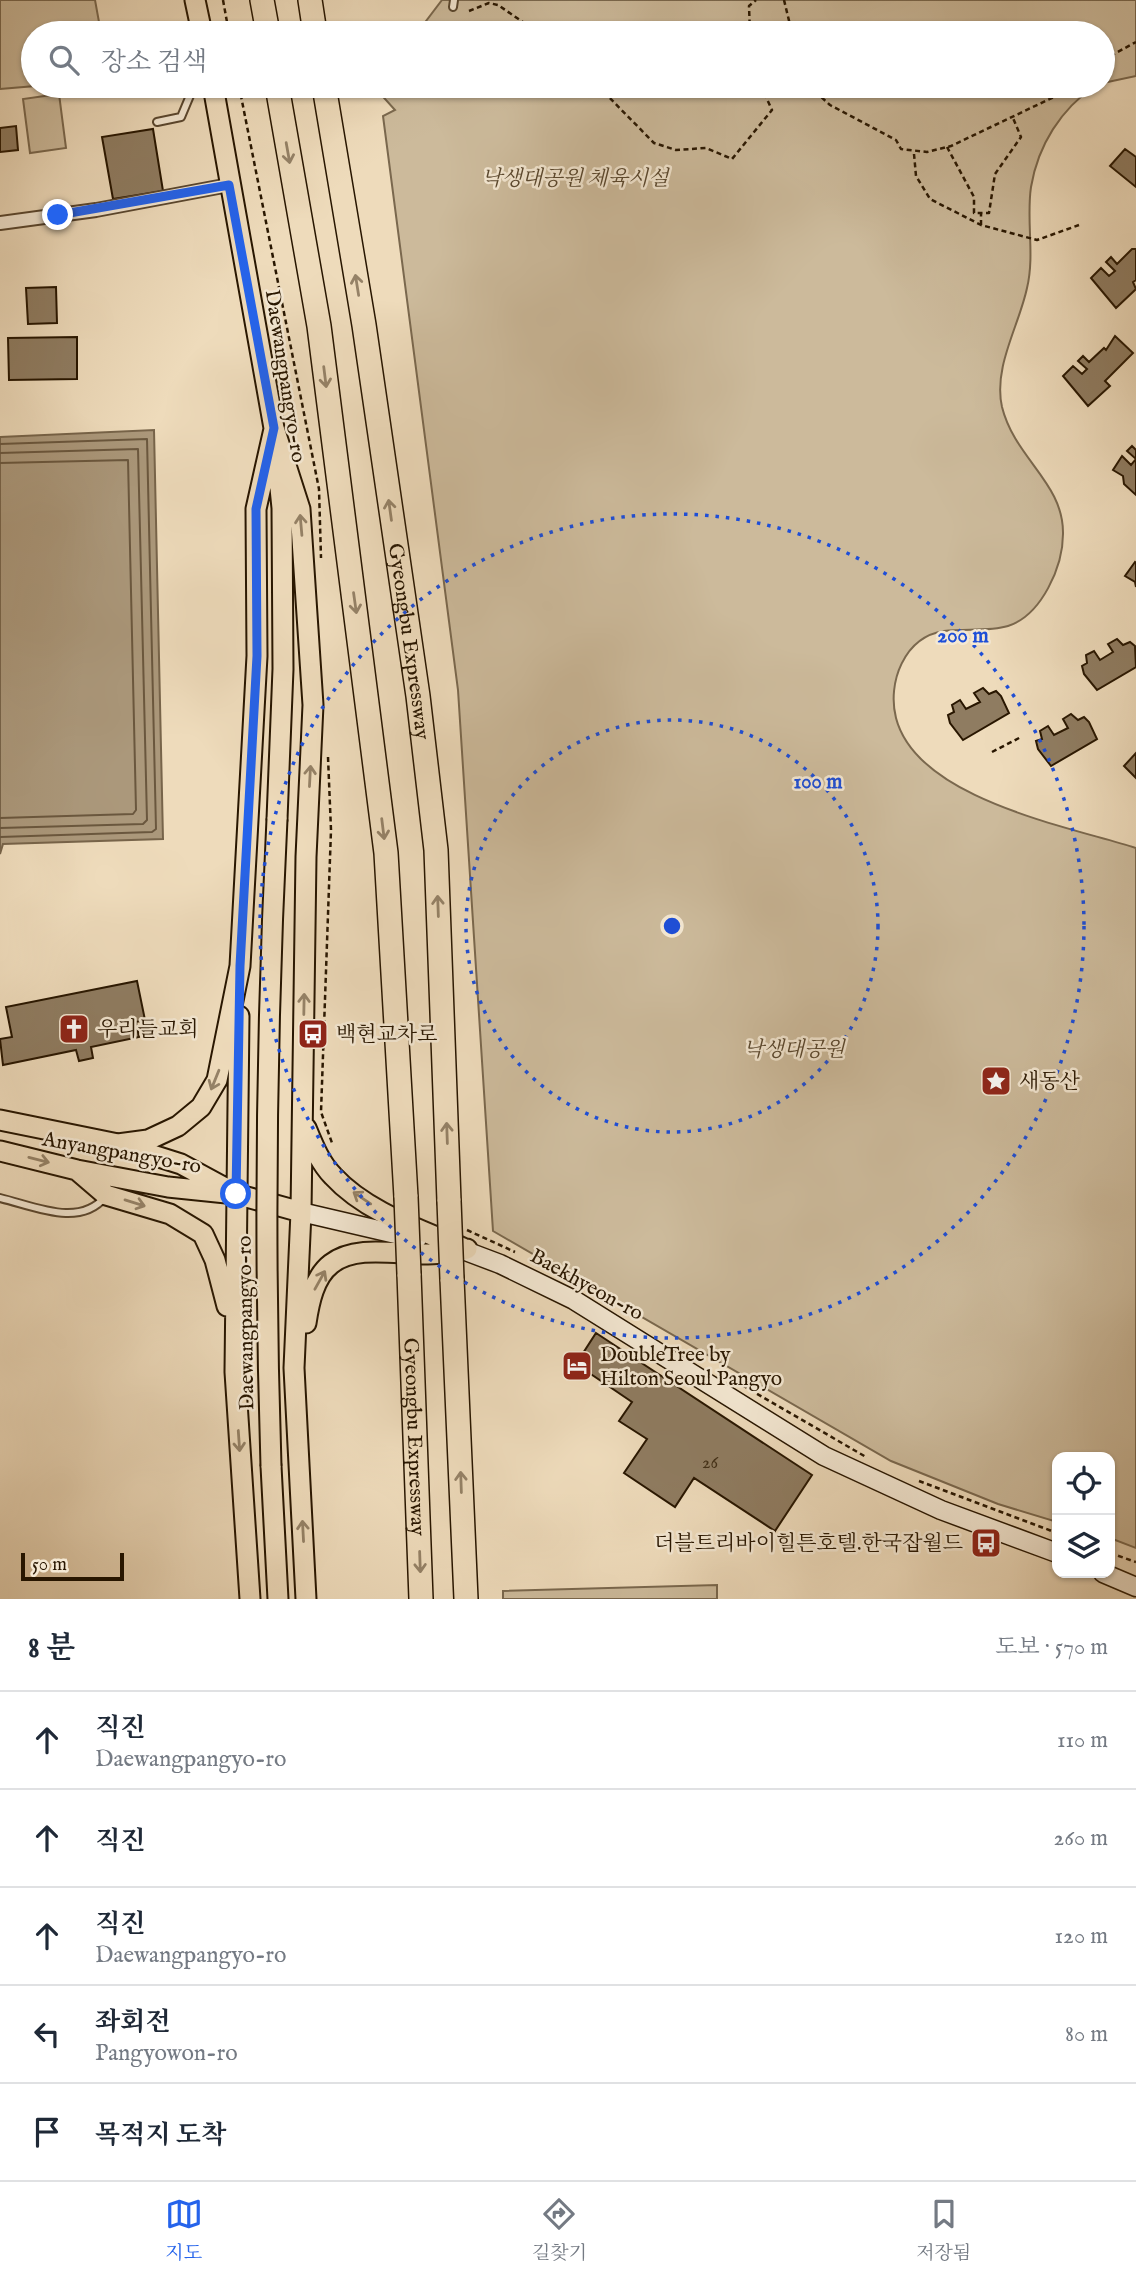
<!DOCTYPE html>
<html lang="ko">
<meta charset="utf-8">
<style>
:root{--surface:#fff;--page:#f2f2f3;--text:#1f2937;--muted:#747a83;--line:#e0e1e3;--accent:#2563eb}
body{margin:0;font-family:"IM FELL English","Noto Serif KR",serif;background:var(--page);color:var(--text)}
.controls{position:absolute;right:21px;bottom:21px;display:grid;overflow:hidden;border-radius:14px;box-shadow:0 2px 5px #0004}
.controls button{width:63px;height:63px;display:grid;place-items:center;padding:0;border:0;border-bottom:2px solid var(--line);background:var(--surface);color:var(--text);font:35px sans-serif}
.scale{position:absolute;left:21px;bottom:18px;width:103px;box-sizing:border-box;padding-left:7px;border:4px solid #281600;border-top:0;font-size:19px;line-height:24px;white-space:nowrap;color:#281600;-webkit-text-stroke:5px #f4e8d3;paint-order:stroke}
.stop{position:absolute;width:21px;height:21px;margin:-16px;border:5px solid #2563eb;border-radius:50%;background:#fff}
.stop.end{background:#2563eb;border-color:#fff;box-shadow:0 2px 7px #0008}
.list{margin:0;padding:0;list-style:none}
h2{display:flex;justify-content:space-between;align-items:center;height:91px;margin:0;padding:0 28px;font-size:30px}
h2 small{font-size:23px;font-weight:400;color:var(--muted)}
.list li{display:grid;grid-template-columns:46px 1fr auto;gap:21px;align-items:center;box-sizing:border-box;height:98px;padding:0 28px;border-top:2px solid var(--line)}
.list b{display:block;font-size:26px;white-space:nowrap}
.list p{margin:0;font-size:23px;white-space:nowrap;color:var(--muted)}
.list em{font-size:23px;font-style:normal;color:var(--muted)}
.icon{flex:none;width:38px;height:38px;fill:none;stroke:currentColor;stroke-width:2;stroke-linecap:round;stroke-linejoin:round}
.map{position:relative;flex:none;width:1136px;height:1599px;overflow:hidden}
.search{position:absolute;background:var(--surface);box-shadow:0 2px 5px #0004;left:21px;right:21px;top:21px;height:77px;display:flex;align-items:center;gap:18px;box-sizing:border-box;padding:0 24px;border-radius:38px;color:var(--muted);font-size:26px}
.sheet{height:581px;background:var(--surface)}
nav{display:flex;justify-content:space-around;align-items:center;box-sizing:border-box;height:98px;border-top:2px solid var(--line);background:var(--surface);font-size:19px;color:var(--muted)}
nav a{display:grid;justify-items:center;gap:4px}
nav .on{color:var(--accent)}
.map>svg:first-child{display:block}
</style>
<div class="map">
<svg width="1136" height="1599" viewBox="0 0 1136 1599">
<rect width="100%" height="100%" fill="#eedbbb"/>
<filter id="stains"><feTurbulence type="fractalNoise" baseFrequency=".00286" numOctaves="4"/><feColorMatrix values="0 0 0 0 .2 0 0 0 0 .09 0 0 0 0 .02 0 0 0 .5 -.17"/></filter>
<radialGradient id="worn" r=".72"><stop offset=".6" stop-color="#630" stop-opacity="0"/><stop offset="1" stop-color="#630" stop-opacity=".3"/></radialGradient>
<path fill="#ccba9b" stroke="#7a684e" stroke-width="2" d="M0 0H95L101 33H33L35 86 0 89Z
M442 0H1136V76L1103 83V33H417Z
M378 86H1095C1061 109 1038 145 1031 187 1026 220 1035 255 1027 288 1019 326 993 367 1002 407 1015 459 1064 483 1063 534 1063 566 1042 615 1008 626 988 632 964 628 944 631 904 637 887 683 896 718 917 799 1067 826 1136 848V1548L1110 1538V1457H1057V1522L998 1504 891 1461 493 1231 458 690 383 116 395 110 376 89Z
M59 94 66 148 30 153 23 99Z
M717 1585V1599H503V1591Z"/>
<path fill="#ab987b" stroke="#77644a" stroke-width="2" d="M154 430 163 839 3 844 0 854V437Z"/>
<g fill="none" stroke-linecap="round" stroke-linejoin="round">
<path stroke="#6a573e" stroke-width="2" d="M0 444 147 439 156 829 152 832 0 837
M0 453 138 449 147 820 143 824 0 828
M0 463 128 460 136 810 133 814 0 818"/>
</g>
<path fill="#8f7c61" stroke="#281600" stroke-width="2" d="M16 126 18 150 0 152V128Z
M153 129 163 191 113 199 102 137Z
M1125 149 1136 157V187L1110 166Z
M1132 249H1136V280L1133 282 1136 289 1116 308 1091 278 1101 268 1109 276 1115 271 1106 262 1111 257 1117 264Z
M56 287 57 323 28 324 26 288Z
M1115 336 1133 353 1105 381 1110 386 1088 406 1063 376 1073 366 1082 374 1087 369 1078 361 1083 356 1089 362 1104 348 1106 350Z
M77 337V379L9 380 8 338Z
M1132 446 1136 450V459L1127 451Z
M1122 456 1131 465 1136 459V495L1124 484 1123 476 1113 470Z
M1135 562 1136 563V587L1135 582 1125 576Z
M1117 639 1123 645 1130 642 1135 646 1136 667 1097 690 1084 674 1082 666 1087 663 1086 655 1094 651 1100 660 1113 652 1108 644Z
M983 688 989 694 996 691 1001 696 1009 713 963 740 950 723 948 715 954 712 952 705 960 700 966 709 980 702 974 693Z
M1071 714 1078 720 1084 717 1089 722 1097 739 1051 766 1038 749 1036 741 1042 739 1040 731 1048 726 1054 735 1068 728 1063 719Z
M1136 753V778L1124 766Z
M137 981 145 1020 136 1022 139 1037 91 1047 93 1058 79 1061 76 1050 3 1065 0 1039 12 1037 6 1007Z
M596 1333 812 1475 775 1531 694 1478 675 1507 624 1473 647 1439 619 1421 632 1402 576 1364Z"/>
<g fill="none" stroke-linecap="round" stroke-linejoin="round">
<g stroke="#5a472f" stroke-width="10">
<path id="service" d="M453 7 454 0
M157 122 181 117 194 86
M0 1198C34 1206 79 1228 105 1197"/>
</g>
<g stroke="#5a472f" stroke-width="16">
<path id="minor" d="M0 223 96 210 229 185"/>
</g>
<g stroke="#281600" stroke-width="21">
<path id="secondary" d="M301 1212 417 1239
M455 1247 500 1264 574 1300 824 1456 941 1510 1057 1553
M1103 1573 1136 1587"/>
</g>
<g stroke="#281600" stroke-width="23">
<path id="primary" d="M195 0 202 33
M213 86 274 428 282 508 283 669 277 819
M274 428 300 509 313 705 306 857 301 1212 294 1368 306 1599
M239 1016 235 1372 250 1599
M0 1120 118 1144 181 1164 229 1190
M306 1128C313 1145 320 1163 333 1176 366 1212 419 1229 463 1248
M118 1144 148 1140 178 1126 201 1107 217 1080 240 966 257 656 256 509 274 429
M0 1151 77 1170 168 1187 236 1194 301 1212
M78 1171 106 1195 170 1214 203 1234 215 1260 227 1306
M306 1323C309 1303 314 1277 331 1264 356 1244 399 1255 428 1254 441 1254 454 1251 467 1249
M271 1466 278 1599"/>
</g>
<g stroke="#281600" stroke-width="26">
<g id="motorway">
<path d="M262 0 268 33"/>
<path d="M310 0 315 33"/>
<path d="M277 86 319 326 386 853 406 1197"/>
<path id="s1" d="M324 86 364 325 418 696 436 850 449 1201"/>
<path id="s2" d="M409 1274 421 1599"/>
<path d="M452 1279 466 1599"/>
</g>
</g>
<path stroke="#281600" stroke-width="2.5" stroke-dasharray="5 3.5" stroke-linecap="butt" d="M223 0 229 33
M784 0 792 33
M469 11 489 3 498 5 539 33
M750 33 749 6 756 0
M1103 60 1136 42
M239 86 319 489 321 558
M598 86 654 143 676 150 706 148 732 159 772 110 761 86
M809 86 830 105 896 140 901 149 927 152 951 146 1077 86
M947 147 974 197V213H981
M914 154 916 176 930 199 981 225 1037 240 1079 225
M981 225V213H989L995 174 1021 137 1013 118
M992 752 1021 737
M328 757 331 830 321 1112 332 1143
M467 1230 515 1252
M735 1381 866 1457
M919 1481 1057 1533
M1110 1553 1136 1562"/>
<use href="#service" stroke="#f4e8d3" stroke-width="6"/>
<use href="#minor" stroke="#f4e8d3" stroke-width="12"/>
<use href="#secondary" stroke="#f4e8d3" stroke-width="18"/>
<use href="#primary" stroke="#eedbbb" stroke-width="19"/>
<use href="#motorway" stroke="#eedbbb" stroke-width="23"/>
<g stroke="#281600" stroke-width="23" stroke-linecap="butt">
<path id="primary-bridge" d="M271 1466C264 1251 266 1035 277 819"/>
</g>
<g stroke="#281600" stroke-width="26" stroke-linecap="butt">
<path id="motorway-bridge" d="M406 1197 409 1274
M449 1201 452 1279"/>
</g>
<use href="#primary-bridge" stroke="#eedbbb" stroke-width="19"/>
<use href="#motorway-bridge" stroke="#eedbbb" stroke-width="23"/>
</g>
<defs><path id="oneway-shaft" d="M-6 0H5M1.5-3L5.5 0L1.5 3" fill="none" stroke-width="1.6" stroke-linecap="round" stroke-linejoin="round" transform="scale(1.75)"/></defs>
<g stroke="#958267">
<use href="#oneway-shaft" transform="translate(288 153) rotate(80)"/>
<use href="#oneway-shaft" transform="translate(357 285) rotate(-99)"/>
<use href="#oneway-shaft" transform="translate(325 377) rotate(83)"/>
<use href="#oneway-shaft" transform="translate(390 510) rotate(-98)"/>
<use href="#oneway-shaft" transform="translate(301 525) rotate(-95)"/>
<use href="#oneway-shaft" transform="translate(355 603) rotate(82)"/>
<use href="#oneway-shaft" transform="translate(310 776) rotate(-87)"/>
<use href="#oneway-shaft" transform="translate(383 829) rotate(83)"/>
<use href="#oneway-shaft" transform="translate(438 906) rotate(-92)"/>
<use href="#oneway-shaft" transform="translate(304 1004) rotate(-89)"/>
<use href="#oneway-shaft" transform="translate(215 1080) rotate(112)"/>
<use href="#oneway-shaft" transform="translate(447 1133) rotate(-92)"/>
<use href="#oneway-shaft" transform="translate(39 1160) rotate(14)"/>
<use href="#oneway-shaft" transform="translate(362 1198) rotate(-146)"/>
<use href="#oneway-shaft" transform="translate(135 1203) rotate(17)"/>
<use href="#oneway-shaft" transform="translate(320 1280) rotate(-61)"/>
<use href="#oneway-shaft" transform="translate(239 1441) rotate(86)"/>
<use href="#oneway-shaft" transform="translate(461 1482) rotate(-92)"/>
<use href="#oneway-shaft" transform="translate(303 1531) rotate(-93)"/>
<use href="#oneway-shaft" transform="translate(420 1562) rotate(88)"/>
</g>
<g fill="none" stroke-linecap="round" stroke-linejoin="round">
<path stroke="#2563eb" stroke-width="9" d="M58 215 229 185 274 428 256 509 257 656 240 966 236 1194"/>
</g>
<g fill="none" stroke="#1d4ed8" stroke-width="3.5" stroke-dasharray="3.5 7">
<circle cx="672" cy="926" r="206"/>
<circle cx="672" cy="926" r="412"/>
</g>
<defs>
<g id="church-square" transform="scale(1.575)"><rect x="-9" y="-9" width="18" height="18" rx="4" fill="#8f2418" stroke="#f4e8d3"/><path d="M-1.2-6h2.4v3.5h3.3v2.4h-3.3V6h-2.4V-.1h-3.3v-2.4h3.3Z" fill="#fff"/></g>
<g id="bus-square" transform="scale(1.575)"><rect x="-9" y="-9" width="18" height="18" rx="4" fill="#8f2418" stroke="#f4e8d3"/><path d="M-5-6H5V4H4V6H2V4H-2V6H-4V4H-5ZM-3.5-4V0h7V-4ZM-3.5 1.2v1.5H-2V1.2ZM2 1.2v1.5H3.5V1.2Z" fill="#fff"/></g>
<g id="sight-square" transform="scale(1.575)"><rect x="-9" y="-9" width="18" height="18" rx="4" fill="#8f2418" stroke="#f4e8d3"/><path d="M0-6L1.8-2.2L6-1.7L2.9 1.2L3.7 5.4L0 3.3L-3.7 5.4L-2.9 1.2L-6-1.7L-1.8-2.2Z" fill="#fff"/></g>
<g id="hotel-square" transform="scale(1.575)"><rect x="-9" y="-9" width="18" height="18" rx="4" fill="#8f2418" stroke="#f4e8d3"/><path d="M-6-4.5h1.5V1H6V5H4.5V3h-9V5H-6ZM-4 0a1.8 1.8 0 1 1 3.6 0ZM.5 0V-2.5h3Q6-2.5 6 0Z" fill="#fff"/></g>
</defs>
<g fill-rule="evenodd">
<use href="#church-square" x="74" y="1029"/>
<use href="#bus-square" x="313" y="1034"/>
<use href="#sight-square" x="996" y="1081"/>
<use href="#hotel-square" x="577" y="1366"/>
<use href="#bus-square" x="986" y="1543"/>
</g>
<g text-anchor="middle" stroke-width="5" stroke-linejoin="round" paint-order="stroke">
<g font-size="18" fill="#423018">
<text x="710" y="1468">26</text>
</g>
<g font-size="21" font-style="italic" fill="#59472e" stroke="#f4e8d3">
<text x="575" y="185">낙생대공원 체육시설</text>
<text x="794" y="1056">낙생대공원</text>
</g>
<g font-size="21" fill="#281600" stroke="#f4e8d3">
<text transform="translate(286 376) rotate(81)" y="7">Daewangpangyo-ro</text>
<text dy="7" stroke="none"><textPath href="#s1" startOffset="562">Gyeongbu Expressway</textPath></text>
<text transform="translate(122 1152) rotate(10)" y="7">Anyangpangyo-ro</text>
<text transform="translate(587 1284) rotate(29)" y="7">Baekhyeon-ro</text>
<text transform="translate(245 1323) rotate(-91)" y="7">Daewangpangyo-ro</text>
<text dy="7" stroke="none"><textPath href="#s2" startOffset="163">Gyeongbu Expressway</textPath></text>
</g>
<g font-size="21" fill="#281600" stroke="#f4e8d3" text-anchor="start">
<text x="97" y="1036">우리들교회</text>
<text x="336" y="1041">백현교차로</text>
<text x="1019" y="1088">새동산</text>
<text x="600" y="1361">DoubleTree by<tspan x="600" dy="24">Hilton Seoul Pangyo</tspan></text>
<text x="963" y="1550" text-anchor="end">더블트리바이힐튼호텔.한국잡월드</text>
</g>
</g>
<circle cx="672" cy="926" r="10" fill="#1d4ed8" stroke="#f4e8d3" stroke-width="3.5"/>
<g font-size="21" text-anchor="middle" font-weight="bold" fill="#1d4ed8" stroke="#f4e8d3" stroke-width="5" stroke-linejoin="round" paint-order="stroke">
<text x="963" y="642">200 m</text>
<text x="818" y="788">100 m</text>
</g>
<rect width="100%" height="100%" filter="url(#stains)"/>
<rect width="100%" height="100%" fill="url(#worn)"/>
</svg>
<div class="controls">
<button><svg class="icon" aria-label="locate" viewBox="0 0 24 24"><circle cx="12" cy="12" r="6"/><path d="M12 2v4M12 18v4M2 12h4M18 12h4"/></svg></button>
<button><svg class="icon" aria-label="layers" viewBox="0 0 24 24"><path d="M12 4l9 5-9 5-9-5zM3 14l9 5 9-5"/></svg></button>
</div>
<div class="scale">50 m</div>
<div class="stop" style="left:236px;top:1194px"></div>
<div class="stop end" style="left:58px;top:215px"></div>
<div class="search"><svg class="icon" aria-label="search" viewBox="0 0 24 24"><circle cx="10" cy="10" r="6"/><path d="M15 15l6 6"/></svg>장소 검색</div>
</div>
<section class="sheet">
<h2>8 분<small>도보 · 570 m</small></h2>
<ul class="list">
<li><svg class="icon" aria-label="ahead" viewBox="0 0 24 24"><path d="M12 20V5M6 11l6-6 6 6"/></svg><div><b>직진</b><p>Daewangpangyo-ro</p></div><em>110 m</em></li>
<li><svg class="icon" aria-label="ahead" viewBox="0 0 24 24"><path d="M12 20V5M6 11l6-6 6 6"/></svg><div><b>직진</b></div><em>260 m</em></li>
<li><svg class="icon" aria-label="ahead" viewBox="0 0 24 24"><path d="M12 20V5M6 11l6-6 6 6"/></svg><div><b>직진</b><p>Daewangpangyo-ro</p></div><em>120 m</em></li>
<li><svg class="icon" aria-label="left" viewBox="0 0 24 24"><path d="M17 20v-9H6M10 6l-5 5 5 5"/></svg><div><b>좌회전</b><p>Pangyowon-ro</p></div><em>80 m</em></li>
<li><svg class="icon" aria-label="arrive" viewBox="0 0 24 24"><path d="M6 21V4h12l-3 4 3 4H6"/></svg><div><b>목적지 도착</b></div></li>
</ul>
</section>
<nav>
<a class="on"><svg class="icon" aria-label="map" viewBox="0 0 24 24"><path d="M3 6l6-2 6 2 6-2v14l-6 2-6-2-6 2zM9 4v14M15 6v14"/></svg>지도</a>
<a><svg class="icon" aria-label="directions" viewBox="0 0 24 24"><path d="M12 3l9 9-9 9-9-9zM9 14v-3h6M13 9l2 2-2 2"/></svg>길찾기</a>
<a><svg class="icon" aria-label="saved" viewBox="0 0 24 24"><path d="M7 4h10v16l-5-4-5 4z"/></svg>저장됨</a>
</nav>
